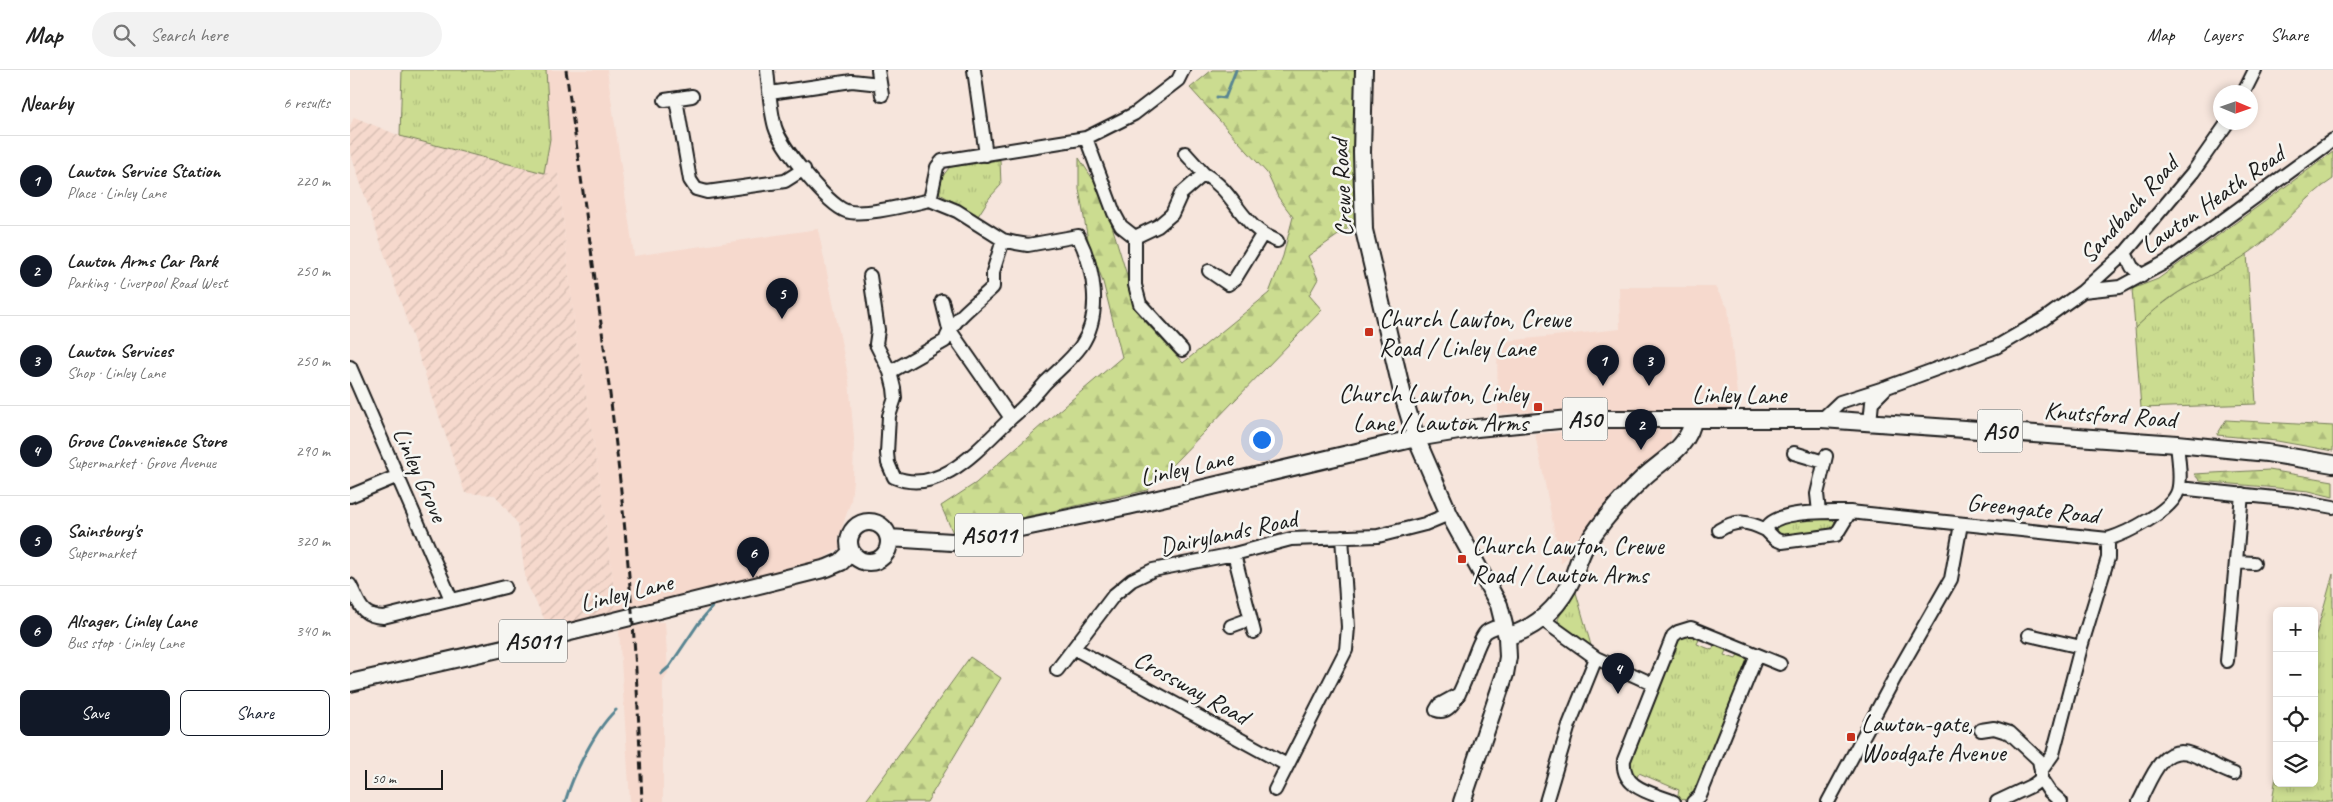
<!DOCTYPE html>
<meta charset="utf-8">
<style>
:root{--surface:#fff;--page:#f2f2f2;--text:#222;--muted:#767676;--line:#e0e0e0;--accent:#111827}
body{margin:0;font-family:Caveat,sans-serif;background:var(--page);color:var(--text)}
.controls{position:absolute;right:15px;bottom:15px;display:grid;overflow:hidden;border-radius:8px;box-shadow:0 2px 8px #0003}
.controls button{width:45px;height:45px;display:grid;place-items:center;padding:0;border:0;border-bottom:1px solid var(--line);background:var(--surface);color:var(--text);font:25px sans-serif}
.compass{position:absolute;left:1863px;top:15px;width:45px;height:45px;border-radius:50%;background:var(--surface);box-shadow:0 2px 8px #0003;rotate:92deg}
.scale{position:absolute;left:15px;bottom:12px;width:78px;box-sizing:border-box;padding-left:5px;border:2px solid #1c1c1c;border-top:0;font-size:14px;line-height:18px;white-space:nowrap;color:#1c1c1c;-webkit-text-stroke:4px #f6f6f2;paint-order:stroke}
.you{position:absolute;left:911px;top:369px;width:18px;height:18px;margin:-12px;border:4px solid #fff;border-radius:50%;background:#1a73e8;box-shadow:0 0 0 8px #1a73e833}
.badge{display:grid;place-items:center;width:32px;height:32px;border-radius:50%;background:var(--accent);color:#fff;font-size:16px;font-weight:700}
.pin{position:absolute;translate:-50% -41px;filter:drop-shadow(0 1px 2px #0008)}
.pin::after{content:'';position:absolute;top:26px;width:18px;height:15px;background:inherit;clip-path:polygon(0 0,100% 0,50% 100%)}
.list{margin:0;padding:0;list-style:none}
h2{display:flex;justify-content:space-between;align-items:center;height:65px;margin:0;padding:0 20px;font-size:21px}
h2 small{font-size:16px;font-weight:400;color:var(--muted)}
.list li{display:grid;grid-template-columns:32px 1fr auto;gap:15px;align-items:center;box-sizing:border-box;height:90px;padding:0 20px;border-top:1px solid var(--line)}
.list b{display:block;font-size:19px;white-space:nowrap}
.list p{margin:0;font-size:16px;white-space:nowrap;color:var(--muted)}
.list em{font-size:16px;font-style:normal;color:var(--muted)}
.actions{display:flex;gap:10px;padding:15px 20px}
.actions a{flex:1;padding:11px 0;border:1px solid var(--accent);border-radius:8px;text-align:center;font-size:18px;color:var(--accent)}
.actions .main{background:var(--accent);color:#fff}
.icon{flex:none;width:28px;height:28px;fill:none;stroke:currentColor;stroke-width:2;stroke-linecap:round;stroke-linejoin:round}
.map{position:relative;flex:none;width:1983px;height:732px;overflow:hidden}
header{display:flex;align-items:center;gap:30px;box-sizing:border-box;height:70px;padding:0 25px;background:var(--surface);border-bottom:1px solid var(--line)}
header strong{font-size:24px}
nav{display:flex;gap:28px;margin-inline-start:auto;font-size:18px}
.search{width:350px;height:45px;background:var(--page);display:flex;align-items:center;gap:12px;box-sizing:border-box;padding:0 18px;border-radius:28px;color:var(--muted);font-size:19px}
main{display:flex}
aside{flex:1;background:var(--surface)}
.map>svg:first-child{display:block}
</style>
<header>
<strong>Map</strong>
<div class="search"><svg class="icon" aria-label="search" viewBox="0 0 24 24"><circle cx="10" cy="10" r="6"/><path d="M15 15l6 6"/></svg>Search here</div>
<nav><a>Map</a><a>Layers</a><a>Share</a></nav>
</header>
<main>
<aside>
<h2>Nearby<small>6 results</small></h2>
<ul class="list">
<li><span class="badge">1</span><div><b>Lawton Service Station</b><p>Place · Linley Lane</p></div><em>220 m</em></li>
<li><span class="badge">2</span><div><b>Lawton Arms Car Park</b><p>Parking · Liverpool Road West</p></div><em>250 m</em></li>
<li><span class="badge">3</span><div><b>Lawton Services</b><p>Shop · Linley Lane</p></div><em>250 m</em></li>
<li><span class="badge">4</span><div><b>Grove Convenience Store</b><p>Supermarket · Grove Avenue</p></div><em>290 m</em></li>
<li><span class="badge">5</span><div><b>Sainsbury's</b><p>Supermarket</p></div><em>320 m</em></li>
<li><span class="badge">6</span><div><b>Alsager, Linley Lane</b><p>Bus stop · Linley Lane</p></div><em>340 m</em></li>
</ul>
<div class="actions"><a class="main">Save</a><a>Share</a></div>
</aside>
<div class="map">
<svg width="1983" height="732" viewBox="0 0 1983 732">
<defs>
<pattern id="industrial-furrows" width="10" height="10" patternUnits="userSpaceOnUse" patternTransform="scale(1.25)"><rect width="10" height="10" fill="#f6d9cd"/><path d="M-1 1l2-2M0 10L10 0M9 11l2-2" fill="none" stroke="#d2baaf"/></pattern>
<pattern id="grass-tufts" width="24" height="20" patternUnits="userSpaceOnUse" patternTransform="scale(1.25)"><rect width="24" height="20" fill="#cbdc90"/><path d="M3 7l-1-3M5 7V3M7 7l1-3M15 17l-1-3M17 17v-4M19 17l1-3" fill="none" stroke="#aebc7c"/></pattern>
<pattern id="forest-firs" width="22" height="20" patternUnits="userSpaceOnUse" patternTransform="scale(1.25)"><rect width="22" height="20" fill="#cbdc90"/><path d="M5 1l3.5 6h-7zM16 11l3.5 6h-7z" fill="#aebc7c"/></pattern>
</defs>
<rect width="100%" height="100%" fill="#f6e5dc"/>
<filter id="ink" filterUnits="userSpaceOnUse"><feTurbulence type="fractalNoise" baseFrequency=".02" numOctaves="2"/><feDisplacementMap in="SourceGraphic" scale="10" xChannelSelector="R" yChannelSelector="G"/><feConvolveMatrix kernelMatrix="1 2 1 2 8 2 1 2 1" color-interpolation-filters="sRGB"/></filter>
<g filter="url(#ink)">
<path fill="#f6d9cd" d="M196 0H257L284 186 468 159 499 310 504 368 503 410 501 431 488 469 490 478 460 497 267 543 253 433 230 287 227 280 208 103H194L200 69Z
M1269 217H1365L1378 238 1389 343 1222 340 1148 344 1147 272 1270 259Z
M1293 356H1321V377L1262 431 1211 494 1185 364Z
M299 552H315L318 603 313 612V732H280L269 559Z"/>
<path fill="url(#industrial-furrows)" d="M4 47 50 66 194 103H208L227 280 230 286 253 433 267 543 199 558 176 512 168 454 145 425 115 423 0 82V56Z"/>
<path fill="url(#grass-tufts)" stroke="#747c56" d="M52 0H196L200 69 194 103 50 66Z
M650 90 651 115 640 127 628 146 590 124C587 113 593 105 600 97Z
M1897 183 1906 334 1791 338 1785 258 1803 241 1829 222Z
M1480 447 1486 453 1485 457 1480 460 1434 465 1428 463 1425 458 1429 452Z
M1983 504V732H1922L1927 699V713H1964V572Z
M1225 519 1242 579 1209 555 1208 549Z
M1335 564 1351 565 1347 574 1362 580 1366 571 1378 576 1374 585 1386 589 1389 581 1399 591 1349 722 1337 730 1327 729 1329 720 1289 703 1285 711 1278 696 1327 568Z"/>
<path fill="url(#forest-firs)" stroke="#747c56" d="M862 0H1007V152L958 186 968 209 959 225 972 240 798 420 603 463 591 436 626 413 693 354 772 287 753 212 738 170 729 119V88L752 123 789 245 833 293 919 223 933 186 943 147 928 127 917 103 840 18Z
M1983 82V109C1955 127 1937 153 1912 173 1887 194 1857 206 1829 222 1813 232 1799 245 1785 258L1782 219 1808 209Z
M1876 350 1983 356V381L1927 371 1867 365Z
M1919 400 1983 411V427L1959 421 1850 411 1844 404Z
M620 587 651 608 577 732H515Z"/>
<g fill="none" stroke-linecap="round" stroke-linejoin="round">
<path stroke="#598592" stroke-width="3" d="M867 27 875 28 886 0
M311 604 319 597 348 554 367 531
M215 732C223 705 245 659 266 640"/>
<g stroke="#1c1c1c" stroke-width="16">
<path id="minor" d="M417 0C419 19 420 39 425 57 431 77 477 134 496 141 513 147 561 134 580 130L587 97 592 91 736 68 784 44 828 10 833 0
M528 0 532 25
M624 0 636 85
M1894 22 1905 0
M420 23 502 11 530 14
M326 29 340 110 346 119 357 122 435 111 454 99
M315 30 342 26
M736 68 764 143 771 156 785 167 808 156 822 144 831 124 854 104C887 123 889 156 927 171
M835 83 854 104
M580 130 607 141 653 170 666 173 678 175 728 166C744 198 753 244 731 276 721 290 708 300 696 312 685 325 675 337 661 348
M785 167V215L790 234 832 280
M1775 183 1782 197 1792 206
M859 201 878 214 885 209 912 165
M520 206 528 260 526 274 540 302 544 318 545 328 539 346 537 383 538 393 544 407C590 427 631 376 661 348L599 259 592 231
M1733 221 1770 217 1816 192 1983 70
M0 297 101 529
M540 302 595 271C602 249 626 234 643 217V202L653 170
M1472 349 1490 332 1537 317 1646 277 1694 249 1733 221 1775 183 1843 102 1878 52
M1520 353 1522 332 1535 319
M1444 383 1474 392
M1829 418 1944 430 1983 437
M0 426 48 406
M1469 442 1467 424 1476 386
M1500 442 1486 465 1432 472 1425 469 1416 460C1422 439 1482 442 1500 442L1758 469C1777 463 1822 441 1828 421 1832 408 1828 387 1827 374
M1369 460C1387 449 1397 451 1416 460
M884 484 904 562
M1887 492 1904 493
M0 515C10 534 10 546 33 547L155 517
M1193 550 1246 588 1303 614
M881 556 900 549
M1679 565 1731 577
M725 579 937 695
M1877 591 1892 424
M707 600 764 525 782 510 803 500 884 484 941 469 1028 466 1075 454 1099 444
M1109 624 1089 635 1086 640C1111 650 1122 576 1136 562 1141 558 1149 556 1155 555
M1631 660 1644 658 1660 663 1689 690 1691 701
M1691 709V701L1703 684 1731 577 1758 488V469
M1691 709 1699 721 1711 732
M925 720 996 580 998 557 992 467
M1196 732 1219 655 1246 588
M1324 732C1303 723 1271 719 1274 690L1323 566 1328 562 1341 558 1430 594
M1343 732 1350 726 1407 585
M1478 732 1545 607 1601 509 1611 454
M1647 732 1683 715 1691 709
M1789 732C1800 712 1811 673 1841 684 1856 689 1868 699 1884 704"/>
</g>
<g stroke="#1c1c1c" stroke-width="20">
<path id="major" d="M1014 0 1012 82 1014 160 1053 326 1066 368 1099 444 1149 535 1157 567 1158 587 1155 604 1112 732
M499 472a20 20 0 1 1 40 0a20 20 0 1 1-40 0Z
M539 468 602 472 778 436 1066 368 1127 358 1220 349H1472L1827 374 1917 383 1983 394
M1157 567C1187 557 1210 537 1223 507 1227 497 1230 485 1236 475 1252 451 1272 428 1293 408 1312 390 1340 377 1343 349
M0 613 184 571 477 498 491 492 501 482"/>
</g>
<use href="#minor" stroke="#f6f6f2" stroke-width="12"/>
<use href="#major" stroke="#f6f6f2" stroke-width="16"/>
<path stroke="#1c1c1c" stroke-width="3" stroke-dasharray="8 4" stroke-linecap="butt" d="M216 0C239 168 265 337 279 506 286 581 289 656 292 732"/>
</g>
</g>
<g fill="#c8321e" stroke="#f6f6f2" stroke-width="2">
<rect x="1014" y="257" width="10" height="10" rx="2.5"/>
<rect x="1183" y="332" width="10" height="10" rx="2.5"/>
<rect x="1107" y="484" width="10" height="10" rx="2.5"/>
<rect x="1496" y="662" width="10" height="10" rx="2.5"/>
</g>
<g text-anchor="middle" stroke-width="5" stroke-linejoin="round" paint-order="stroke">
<g fill="#f6f6f2" stroke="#5d5d5c" stroke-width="1">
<rect x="1212.5" y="327.5" width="45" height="43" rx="4"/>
<rect x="1627.5" y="339.5" width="45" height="43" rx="4"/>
<rect x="605" y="443.5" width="68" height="43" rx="4"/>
<rect x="149" y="549.5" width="68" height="43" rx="4"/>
</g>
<g font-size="24" font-weight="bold" fill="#1c1c1c">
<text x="1235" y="357">A50</text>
<text x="1650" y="369">A50</text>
<text x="639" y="473">A5011</text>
<text x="183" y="579">A5011</text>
</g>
<g font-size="25" fill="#1c1c1c" stroke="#f6f6f2">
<text transform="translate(991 118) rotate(-93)" y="9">Crewe Road</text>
<text transform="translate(1862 129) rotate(-35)" y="9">Lawton Heath Road</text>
<text transform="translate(1778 139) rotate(-48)" y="9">Sandbach Road</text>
<text x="1389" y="333">Linley Lane</text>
<text transform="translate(1760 344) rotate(4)" y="9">Knutsford Road</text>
<text transform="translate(836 397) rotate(-13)" y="9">Linley Lane</text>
<text transform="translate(71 404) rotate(66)" y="9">Linley Grove</text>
<text transform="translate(1683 438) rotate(6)" y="9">Greengate Road</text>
<text transform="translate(878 462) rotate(-12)" y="9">Dairylands Road</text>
<text transform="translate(276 522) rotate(-14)" y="9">Linley Lane</text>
<text transform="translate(842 617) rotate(29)" y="9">Crossway Road</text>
</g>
<g font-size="25" fill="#1c1c1c" stroke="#f6f6f2" text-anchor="start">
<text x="1029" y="257">Church Lawton, Crewe<tspan x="1029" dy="29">Road / Linley Lane</tspan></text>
<text x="1178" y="332" text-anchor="end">Church Lawton, Linley<tspan x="1178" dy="29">Lane / Lawton Arms</tspan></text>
<text x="1122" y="484">Church Lawton, Crewe<tspan x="1122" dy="29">Road / Lawton Arms</tspan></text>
<text x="1511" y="662">Lawton-gate,<tspan x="1511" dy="29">Woodgate Avenue</tspan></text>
</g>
</g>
</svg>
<div class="controls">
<button>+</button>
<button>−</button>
<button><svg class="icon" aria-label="locate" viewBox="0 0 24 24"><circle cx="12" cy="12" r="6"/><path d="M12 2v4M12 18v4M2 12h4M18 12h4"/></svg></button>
<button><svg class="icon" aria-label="layers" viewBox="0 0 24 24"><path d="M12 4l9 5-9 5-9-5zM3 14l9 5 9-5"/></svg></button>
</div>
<svg class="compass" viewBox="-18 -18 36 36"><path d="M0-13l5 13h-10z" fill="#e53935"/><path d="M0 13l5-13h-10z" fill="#767676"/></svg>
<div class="scale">50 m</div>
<div class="you"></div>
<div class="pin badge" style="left:1253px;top:316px">1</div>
<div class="pin badge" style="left:1291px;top:380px">2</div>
<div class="pin badge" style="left:1299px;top:316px">3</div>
<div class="pin badge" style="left:1268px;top:624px">4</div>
<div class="pin badge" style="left:432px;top:249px">5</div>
<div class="pin badge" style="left:403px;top:508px">6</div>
</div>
</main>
